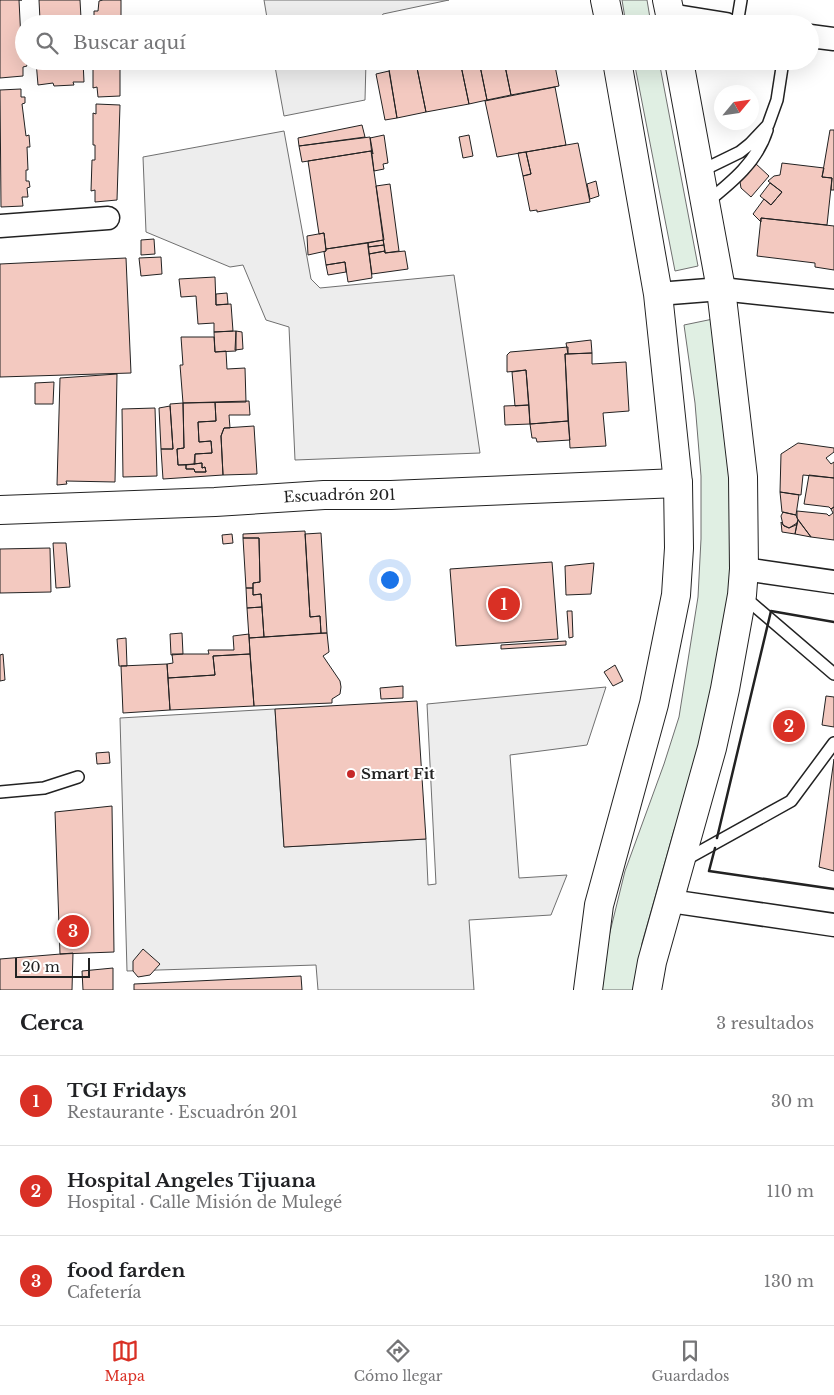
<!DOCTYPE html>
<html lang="es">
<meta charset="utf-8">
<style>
:root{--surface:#fff;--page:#f2f2f2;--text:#202124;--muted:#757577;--line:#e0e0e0;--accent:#d93025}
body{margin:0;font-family:"Libre Baskerville",serif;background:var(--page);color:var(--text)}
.compass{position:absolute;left:714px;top:85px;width:45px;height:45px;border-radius:50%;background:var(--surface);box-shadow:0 5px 20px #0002;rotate:61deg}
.scale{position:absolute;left:15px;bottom:12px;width:75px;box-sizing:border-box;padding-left:5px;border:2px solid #222;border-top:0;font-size:14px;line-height:18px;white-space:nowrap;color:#222;-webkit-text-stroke:4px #fff;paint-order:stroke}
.you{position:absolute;left:389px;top:579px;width:18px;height:18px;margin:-12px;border:4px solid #fff;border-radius:50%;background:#1a73e8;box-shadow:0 0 0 8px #1a73e833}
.badge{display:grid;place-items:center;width:32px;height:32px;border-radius:50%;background:var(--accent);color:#fff;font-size:16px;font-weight:700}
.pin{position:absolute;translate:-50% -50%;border:2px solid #fff;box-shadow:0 1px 5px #0006}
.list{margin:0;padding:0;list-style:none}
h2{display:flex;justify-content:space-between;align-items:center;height:65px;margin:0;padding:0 20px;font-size:21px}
h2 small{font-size:16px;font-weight:400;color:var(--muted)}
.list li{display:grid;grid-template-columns:32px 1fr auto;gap:15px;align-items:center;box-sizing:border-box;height:90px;padding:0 20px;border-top:1px solid var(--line)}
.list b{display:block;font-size:19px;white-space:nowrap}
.list p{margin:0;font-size:16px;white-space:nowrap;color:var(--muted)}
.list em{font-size:16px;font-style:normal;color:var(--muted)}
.icon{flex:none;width:28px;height:28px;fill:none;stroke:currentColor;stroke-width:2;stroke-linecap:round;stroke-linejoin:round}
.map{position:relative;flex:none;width:834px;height:990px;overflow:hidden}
.search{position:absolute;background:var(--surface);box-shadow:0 5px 20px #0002;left:15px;right:15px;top:15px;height:55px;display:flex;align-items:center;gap:12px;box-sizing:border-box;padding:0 18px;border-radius:28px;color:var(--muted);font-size:19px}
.sheet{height:335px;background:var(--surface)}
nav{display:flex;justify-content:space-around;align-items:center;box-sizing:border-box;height:70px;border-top:1px solid var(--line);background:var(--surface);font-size:14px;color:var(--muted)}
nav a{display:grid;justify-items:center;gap:2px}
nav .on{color:var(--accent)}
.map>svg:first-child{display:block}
</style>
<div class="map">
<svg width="834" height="990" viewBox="0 0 834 990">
<rect width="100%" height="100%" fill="#fff"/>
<path fill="#e0efe3" stroke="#6f6f6f" d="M622 0H647L651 24H626Z
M634 61H659L698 266 675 271Z
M713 319 734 480 733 601 693 783 674 830 642 943 636 990H601L609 936 625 871 664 764 679 717 698 597 701 539V476L695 403 684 325Z"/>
<path fill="#ededed" stroke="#6f6f6f" d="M264 0H449L383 14 377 24H268Z
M274 61H366L365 100 284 116Z
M284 131 311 279 320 288 454 275 480 453 295 460 289 327 266 320 243 265 230 267 146 232 143 157Z
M606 687 587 745 510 755 519 878 567 875 551 915 469 920 474 990H318L316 965 127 971 120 718 275 709 284 847 426 839 428 885 436 884 427 704Z"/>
<path fill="#f3c9c0" stroke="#222" d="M0 0H22H19L22 60 26 61 27 66 23 67V76L0 78Z
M39 0H80L81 18 73 19V23L48 24V19L40 20Z
M103 0H121V24H94V11H98L99 1Z
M36 61H83L84 82H73L74 85 54 86 53 83 38 85Z
M93 61H120V96L98 97 97 87 93 88Z
M387 61H413V63L389 69Z
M413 61H449L417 68 416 63H413Z
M449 61H460L469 104 426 112 417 68Z
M460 61H479L487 100 469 104Z
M479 61H504L511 95 487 100Z
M504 61H554L559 86 511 95Z
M416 63 426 112 397 118 389 69Z
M389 71 397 118 385 120 376 74Z
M555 87 566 145 497 157 485 101Z
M21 89V97H25V103L22 104 26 136 29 135 30 147H27L28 170H26V181H29L30 187 27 188 28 197H22L23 206 1 207 0 90Z
M96 104 120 105 117 200 95 202V190L91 191 92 160H95V145H93V113L96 114Z
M362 125 365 137 299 146 298 138Z
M830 130H834V190H831L832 178 822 177Z
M384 135 388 163 383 164 384 169 374 171 370 138Z
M469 135 473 156 463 158 459 137Z
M370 137 373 154 371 151 302 162 299 146Z
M578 143 590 202 537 212V210L530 211 523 176 531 174 526 152Z
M371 151 384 240 326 249 324 233 319 234 308 161Z
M526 152 531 174 523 176 518 153Z
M755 163 769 176 751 197 741 188 740 182Z
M782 163 824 168 822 177 832 178 827 225 761 218V222L753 214 764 199 771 205 782 192 768 181 774 176 780 175Z
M596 181 599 196 590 199 587 184Z
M770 183 782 192 771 205 760 196Z
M390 184 399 251 385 253 376 186Z
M761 218 834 226V270L815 267V263L757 256Z
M324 233 326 251 308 255 307 236Z
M154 239 155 254 141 255V240Z
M383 240 384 245 368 247V243Z
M368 243 372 278 348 282 345 262 326 265 324 252 326 251V249Z
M384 245 385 251 369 254 368 247Z
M385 251V253L405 251 408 269 372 274 369 254Z
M161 257 162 274 141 276 139 258Z
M126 258 131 373 0 377V264Z
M345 262 346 272 328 275 326 265Z
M215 277 216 305 231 304 233 331 214 332V323L198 324 196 296 181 297 179 279Z
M227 293 228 304 216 305V294Z
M236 331V351L215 352 214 332Z
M236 331 242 332 243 349 235 350Z
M181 337H214L215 352 226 351 227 369 245 368 246 402 183 403 180 365H183Z
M591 340 592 353 568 354 566 343Z
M568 347V354H565L568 421 530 424 526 370 507 372V355L510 352Z
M592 353V364L626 362 629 411 603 413 606 446 570 448 565 354Z
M526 370 529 405 515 406 512 372Z
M117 374 115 482 66 481 67 484 57 485 60 378Z
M54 382 53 404H35V383Z
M249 401 250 415H229L230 428H224L221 436 223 475 163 479 161 449H173L170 404 183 403 184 448 177 449 178 465H186V469H194L195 472H206L205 467 202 468V463L194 464 195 454 212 453 211 441 199 442 198 422 216 421 215 402Z
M215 402 216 421 198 422 199 442 211 441 212 453 195 454V464L178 465 177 449 184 448 183 403Z
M529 405 530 424 505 425 504 406Z
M170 406 173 449H161L159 408Z
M155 408 157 476 123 477 122 409Z
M568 421 570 440 537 442 536 438H532L530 424Z
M254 426 257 474 223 475 221 436 224 428Z
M798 443 834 448V452L826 458 831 464 834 462V478L803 475 801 495 780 492 781 454Z
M202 463V468L205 467 206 472H195L194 469H186V465Z
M809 475 834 478V507L831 509 829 507 804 504Z
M780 492 799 495 796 515 782 512Z
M834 507V540L811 537 797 518V511L827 514 829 516 833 513 831 509Z
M783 512 796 515 798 520 796 525 789 528 783 525 781 516Z
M798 520 811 537 795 534Z
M781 522 784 526 789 528 797 523 795 534 782 532Z
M305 531 310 617 320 616 321 633 264 637 261 594 253 595V583L260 582 259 538H243V534Z
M321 533 327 633H321L320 616 310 617 305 534Z
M232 534 233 543 223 544 222 535Z
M243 538H259L260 582 253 583V588H246Z
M53 543H66L70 587 56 588Z
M50 548 51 592 0 593V549Z
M552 562 558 639 456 646 450 569Z
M594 563 591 594 566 595 565 566Z
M246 588H253V595L261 594 262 607 247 608Z
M262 607 264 637 249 638 247 608Z
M567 611H572L573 637 569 638Z
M182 633 183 654 171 655 170 634Z
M327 633 329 652 323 656 340 681 341 687 340 694 332 699V703L254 706 249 638Z
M249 634 250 654 213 656 215 675 168 678 167 664 173 663 172 654H209L208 650H234L233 636Z
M126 638 127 666H119L117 639Z
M566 641V645L501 649V645Z
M3 654 5 680 0 681V655Z
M250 654 254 706 170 710 168 678 215 675 213 656Z
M167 664 170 710 123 713 121 666Z
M615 665 623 681 613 686 604 672Z
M403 686V698L381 699 380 688Z
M826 696 834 697V727L822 725Z
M417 701 426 839 284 847 275 709Z
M109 752 110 763 97 764 96 753Z
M834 759V871L819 867Z
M112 806 114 952 60 954 55 812Z
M143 949 160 964 150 975 138 977 133 971V961Z
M73 953 72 990H0V959Z
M113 968V990H83L82 971Z
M301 976 302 990H134V984Z"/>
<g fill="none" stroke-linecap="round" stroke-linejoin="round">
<g stroke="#222" stroke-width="14">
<path id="lane" d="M737 24 741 0
M699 172 740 152 750 144 768 125 777 100 783 61
M706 203C732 182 757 162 767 130
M743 596 834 674
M0 792 44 788 78 777
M683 861 791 801 834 743"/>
</g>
<g stroke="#222" stroke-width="25">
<path id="street" d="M670 15 726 24
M810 36 834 39
M0 226 108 218
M658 294 721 289 834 301
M744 569 834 582
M670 901 834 925"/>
</g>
<g stroke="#222" stroke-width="30">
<g id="secondary">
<path d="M605 0 610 24"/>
<path d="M667 0 672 24"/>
<path id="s1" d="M0 510 215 502 324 495H391L678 483"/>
<path d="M588 990 599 905 654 704 676 595 679 548 678 483 658 294 617 61"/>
<path d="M647 990 652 962 712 748 725 689 742 595 744 569 743 477 721 289 679 61"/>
</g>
</g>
<use href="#lane" stroke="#fff" stroke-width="11"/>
<use href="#street" stroke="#fff" stroke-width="22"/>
<use href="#secondary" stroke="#fff" stroke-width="28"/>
<path stroke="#222" stroke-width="2.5" d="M717 838 771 611 834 622
M715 848 709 871 834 889"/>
</g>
<circle fill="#c62828" stroke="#fff" stroke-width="2" cx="351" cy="774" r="5"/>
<g text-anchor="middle" stroke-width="4" stroke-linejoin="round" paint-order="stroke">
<g font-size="15" fill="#222" stroke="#fff">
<text dy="5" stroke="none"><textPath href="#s1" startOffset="340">Escuadrón 201</textPath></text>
</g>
<g font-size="15" font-weight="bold" fill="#222" stroke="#fff" text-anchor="start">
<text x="361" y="779">Smart Fit</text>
</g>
</g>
</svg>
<svg class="compass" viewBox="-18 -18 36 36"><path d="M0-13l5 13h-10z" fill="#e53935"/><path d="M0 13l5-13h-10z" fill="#757577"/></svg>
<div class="scale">20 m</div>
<div class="you"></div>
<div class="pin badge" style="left:504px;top:604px">1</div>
<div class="pin badge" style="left:789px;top:726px">2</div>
<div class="pin badge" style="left:73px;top:931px">3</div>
<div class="search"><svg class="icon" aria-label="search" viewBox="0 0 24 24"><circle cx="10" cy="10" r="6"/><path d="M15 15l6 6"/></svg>Buscar aquí</div>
</div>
<section class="sheet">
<h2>Cerca<small>3 resultados</small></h2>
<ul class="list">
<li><span class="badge">1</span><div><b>TGI Fridays</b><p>Restaurante · Escuadrón 201</p></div><em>30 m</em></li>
<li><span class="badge">2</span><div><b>Hospital Angeles Tijuana</b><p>Hospital · Calle Misión de Mulegé</p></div><em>110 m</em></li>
<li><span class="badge">3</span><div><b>food farden</b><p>Cafetería</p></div><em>130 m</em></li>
</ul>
</section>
<nav>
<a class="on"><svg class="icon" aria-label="map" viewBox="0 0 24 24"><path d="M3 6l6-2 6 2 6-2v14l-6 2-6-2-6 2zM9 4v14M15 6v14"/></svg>Mapa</a>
<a><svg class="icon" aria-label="directions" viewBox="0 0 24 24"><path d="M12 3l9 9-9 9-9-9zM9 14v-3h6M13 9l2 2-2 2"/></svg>Cómo llegar</a>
<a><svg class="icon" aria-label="saved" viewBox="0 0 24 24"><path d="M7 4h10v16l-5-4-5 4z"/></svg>Guardados</a>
</nav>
